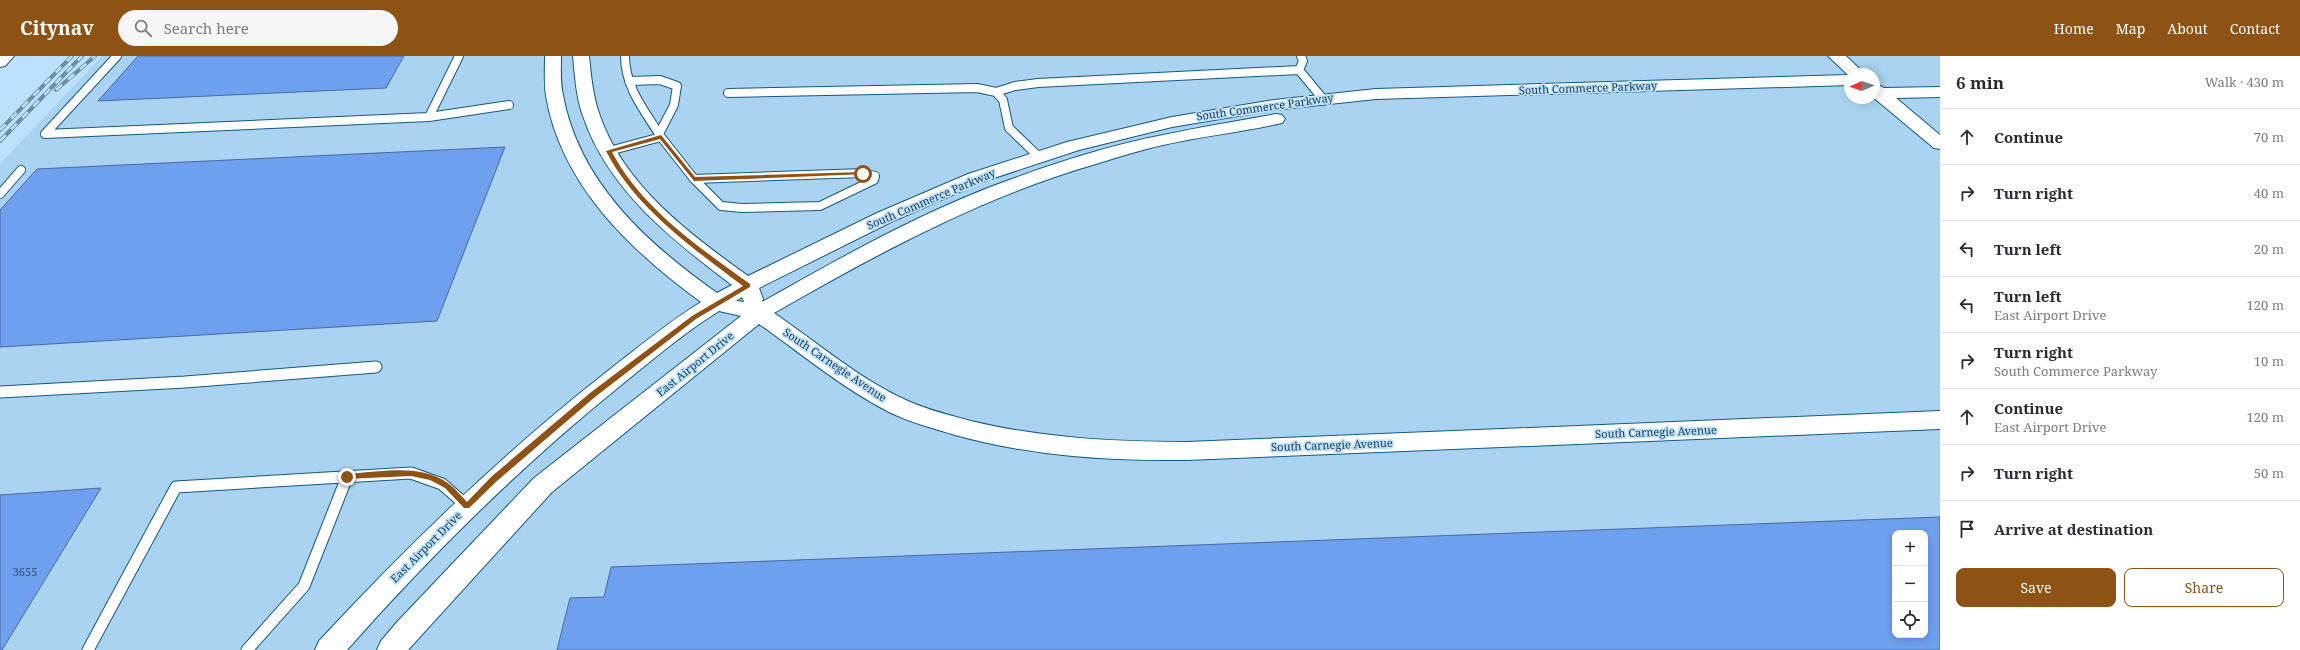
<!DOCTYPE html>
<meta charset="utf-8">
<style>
:root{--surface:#fff;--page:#f7f7f7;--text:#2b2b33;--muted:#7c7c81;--line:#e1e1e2;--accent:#8f5215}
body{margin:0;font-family:"Noto Serif",serif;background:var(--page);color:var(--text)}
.controls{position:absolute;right:12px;bottom:12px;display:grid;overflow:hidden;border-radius:8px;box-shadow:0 2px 10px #0003}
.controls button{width:36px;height:36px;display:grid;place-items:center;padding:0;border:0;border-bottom:1px solid var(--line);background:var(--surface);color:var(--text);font:20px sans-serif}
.compass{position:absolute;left:1844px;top:12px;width:36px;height:36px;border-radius:50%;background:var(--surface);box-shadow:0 2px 10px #0003;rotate:267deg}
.stop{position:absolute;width:12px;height:12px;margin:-9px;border:3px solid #8f5215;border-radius:50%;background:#fff}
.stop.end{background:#8f5215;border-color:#fff;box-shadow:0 1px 4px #0008}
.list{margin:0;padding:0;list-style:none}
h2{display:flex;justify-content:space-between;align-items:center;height:52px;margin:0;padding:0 16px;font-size:17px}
h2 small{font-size:13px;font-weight:400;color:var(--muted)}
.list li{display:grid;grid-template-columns:26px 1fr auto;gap:12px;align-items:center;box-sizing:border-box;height:56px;padding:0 16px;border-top:1px solid var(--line)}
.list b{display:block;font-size:15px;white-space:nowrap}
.list p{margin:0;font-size:13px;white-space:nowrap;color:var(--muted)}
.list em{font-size:13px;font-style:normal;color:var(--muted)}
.actions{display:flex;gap:8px;padding:12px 16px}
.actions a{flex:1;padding:9px 0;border:1px solid var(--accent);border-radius:8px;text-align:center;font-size:14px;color:var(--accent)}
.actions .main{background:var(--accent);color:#fff}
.icon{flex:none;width:22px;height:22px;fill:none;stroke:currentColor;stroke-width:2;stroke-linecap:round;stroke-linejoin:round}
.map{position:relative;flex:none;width:1940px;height:594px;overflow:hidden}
header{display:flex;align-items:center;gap:24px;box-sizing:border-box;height:56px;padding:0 20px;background:var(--accent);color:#fff}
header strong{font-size:19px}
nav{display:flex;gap:22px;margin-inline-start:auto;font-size:14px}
.search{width:280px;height:36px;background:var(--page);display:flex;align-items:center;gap:10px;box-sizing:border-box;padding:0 14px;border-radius:22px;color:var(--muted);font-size:15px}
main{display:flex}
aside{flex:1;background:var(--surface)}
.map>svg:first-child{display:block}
</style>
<header>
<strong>Citynav</strong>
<div class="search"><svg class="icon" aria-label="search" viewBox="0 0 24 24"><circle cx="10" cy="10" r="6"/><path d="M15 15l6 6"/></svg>Search here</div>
<nav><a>Home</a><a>Map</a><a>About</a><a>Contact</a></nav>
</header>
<main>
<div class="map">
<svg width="1940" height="594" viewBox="0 0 1940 594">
<rect width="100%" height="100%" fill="#bbe1fc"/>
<path fill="#a9d3f0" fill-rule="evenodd" d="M102 0H1940V594H0V108ZM1850 18H1874V42H1850ZM1895 477H1925V579H1895Z"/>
<path fill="#6fa0f0" stroke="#49699d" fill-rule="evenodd" d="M138 0H404L386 32 98 45Z
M505 91 437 265 0 291V154L37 113Z
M101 432 2 594H0V439Z
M1940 461V594H557L570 542 604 541 611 511ZM1895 477H1925V579H1895Z"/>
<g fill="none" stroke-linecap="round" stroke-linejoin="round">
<g stroke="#155980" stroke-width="10">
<path id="lane-far1" d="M117 0 45 78 429 61 459 0
M1301 0 1303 5 1299 14 1323 43
M629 25 660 24 677 30 674 49 659 78
M996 36 1015 30 1038 27 1299 14
M728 37 977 32 996 36 1003 44 1009 72 1039 101
M429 61 509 49
M661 81 694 123
M609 95 661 81C645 55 625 32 625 0
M863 117 875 120 874 124 820 150 742 152 721 150 694 123Z
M0 138 21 114"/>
</g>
<g stroke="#155980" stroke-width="13">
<path id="lane" d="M0 336 185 326 376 311
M88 594 176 431 411 417 442 428 467 450
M247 594 304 530 347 421"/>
</g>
<g stroke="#155980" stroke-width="2">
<path id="street" d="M0 0H14L5 10 0 11Z"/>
</g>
<g stroke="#155980" stroke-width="2">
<path id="secondary" d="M545 0H561C561 13 560 27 563 39 579 127 648 188 717 237L732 229C672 184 608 134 583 60 576 41 575 20 573 0H589C591 20 593 41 600 60 625 131 690 178 748 220L877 157 968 118 1067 86 1172 61 1274 44 1376 33 1848 19 1828 0H1846L1865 18H1850V29L1376 43 1274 54 1172 71 1079 94 982 126 891 166 759 232 763 243 762 246C842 201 923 155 1009 124 1058 106 1111 89 1163 79 1200 71 1238 65 1276 58L1282 59 1285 63 1282 67C1243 76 1202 80 1163 89 1141 94 1118 101 1096 108 981 141 877 198 774 257 818 287 859 323 908 345 928 354 949 359 971 365 1042 382 1114 386 1187 386L1940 355V373L1187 404C1108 405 1031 400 955 379 933 372 911 367 889 356 842 332 802 298 759 268L552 436 408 594H377L381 585 397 566 534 422 741 260 719 255C684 277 652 304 620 330 521 410 431 499 347 594H315L319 585C408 489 501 399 604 318 636 293 667 267 701 246 631 195 561 129 546 40 544 27 545 13 545 0ZM742 241 744 246 736 245Z
M1874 27 1884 32 1940 31V41L1896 42 1940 79V93L1934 92 1874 42Z"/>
</g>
<use href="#lane-far1" stroke="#fff" stroke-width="8"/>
<use href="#lane" stroke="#fff" stroke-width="11"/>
<use href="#street" fill="#fff" fill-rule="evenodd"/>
<use href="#secondary" fill="#fff" fill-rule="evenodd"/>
<g stroke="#6c8da3" stroke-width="4">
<path id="rail" d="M56 34 95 0
M0 74 72 0
M0 85 82 0"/>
</g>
<use href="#rail" stroke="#bbe1fc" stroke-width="2.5" stroke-dasharray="8" stroke-linecap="butt"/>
</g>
<path fill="#8f5215" d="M661 79 695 121 863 116 866 118 694 125 660 83 612 96C641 152 700 192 750 228V231L696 263 595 341 497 425 469 452H464L445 432 430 424 411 420 345 423 344 421 347 418C380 416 421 407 449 428 456 433 461 440 467 446L491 421 590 337 692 260 743 230C693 192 635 152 606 95Z"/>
<g text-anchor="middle" stroke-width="3.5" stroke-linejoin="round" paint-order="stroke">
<g font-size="11" fill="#1d384a" stroke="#bbe1fc">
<text transform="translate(1588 32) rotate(-2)" y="4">South Commerce Parkway</text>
<text transform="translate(1265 51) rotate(-8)" y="4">South Commerce Parkway</text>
<text transform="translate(931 143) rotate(-23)" y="4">South Commerce Parkway</text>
<text transform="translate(695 308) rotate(-39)" y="4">East Airport Drive</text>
<text transform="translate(835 309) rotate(34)" y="4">South Carnegie Avenue</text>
<text transform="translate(1656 376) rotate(-2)" y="4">South Carnegie Avenue</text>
<text transform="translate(1332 389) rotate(-2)" y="4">South Carnegie Avenue</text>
<text transform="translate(426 491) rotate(-45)" y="4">East Airport Drive</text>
</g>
<g font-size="11" fill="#325274">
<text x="25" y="520">3655</text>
</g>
</g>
</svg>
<div class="controls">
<button>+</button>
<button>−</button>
<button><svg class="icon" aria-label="locate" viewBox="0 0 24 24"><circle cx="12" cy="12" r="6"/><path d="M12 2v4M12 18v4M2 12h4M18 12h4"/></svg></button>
</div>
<svg class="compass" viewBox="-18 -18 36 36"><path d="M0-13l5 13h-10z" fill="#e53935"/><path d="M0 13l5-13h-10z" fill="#7c7c81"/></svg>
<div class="stop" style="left:863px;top:118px"></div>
<div class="stop end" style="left:347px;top:421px"></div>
</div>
<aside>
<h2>6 min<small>Walk · 430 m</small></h2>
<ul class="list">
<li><svg class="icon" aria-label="ahead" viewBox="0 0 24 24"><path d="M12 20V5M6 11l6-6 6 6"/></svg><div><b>Continue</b></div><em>70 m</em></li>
<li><svg class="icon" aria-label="right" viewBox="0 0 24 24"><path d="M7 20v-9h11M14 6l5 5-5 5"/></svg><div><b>Turn right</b></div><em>40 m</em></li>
<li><svg class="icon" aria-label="left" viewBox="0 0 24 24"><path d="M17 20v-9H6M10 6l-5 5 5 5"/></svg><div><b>Turn left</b></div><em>20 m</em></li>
<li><svg class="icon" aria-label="left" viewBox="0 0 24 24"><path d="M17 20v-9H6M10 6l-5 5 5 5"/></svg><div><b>Turn left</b><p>East Airport Drive</p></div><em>120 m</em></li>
<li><svg class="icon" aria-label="right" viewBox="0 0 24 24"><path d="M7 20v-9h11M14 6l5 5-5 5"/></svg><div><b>Turn right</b><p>South Commerce Parkway</p></div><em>10 m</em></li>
<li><svg class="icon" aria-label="ahead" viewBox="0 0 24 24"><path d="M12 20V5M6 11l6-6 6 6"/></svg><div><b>Continue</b><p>East Airport Drive</p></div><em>120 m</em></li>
<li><svg class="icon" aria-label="right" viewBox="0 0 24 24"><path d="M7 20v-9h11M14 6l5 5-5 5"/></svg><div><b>Turn right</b></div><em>50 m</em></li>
<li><svg class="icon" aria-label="arrive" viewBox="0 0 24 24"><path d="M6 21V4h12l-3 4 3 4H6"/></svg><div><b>Arrive at destination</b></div></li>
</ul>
<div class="actions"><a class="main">Save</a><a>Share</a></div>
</aside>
</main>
